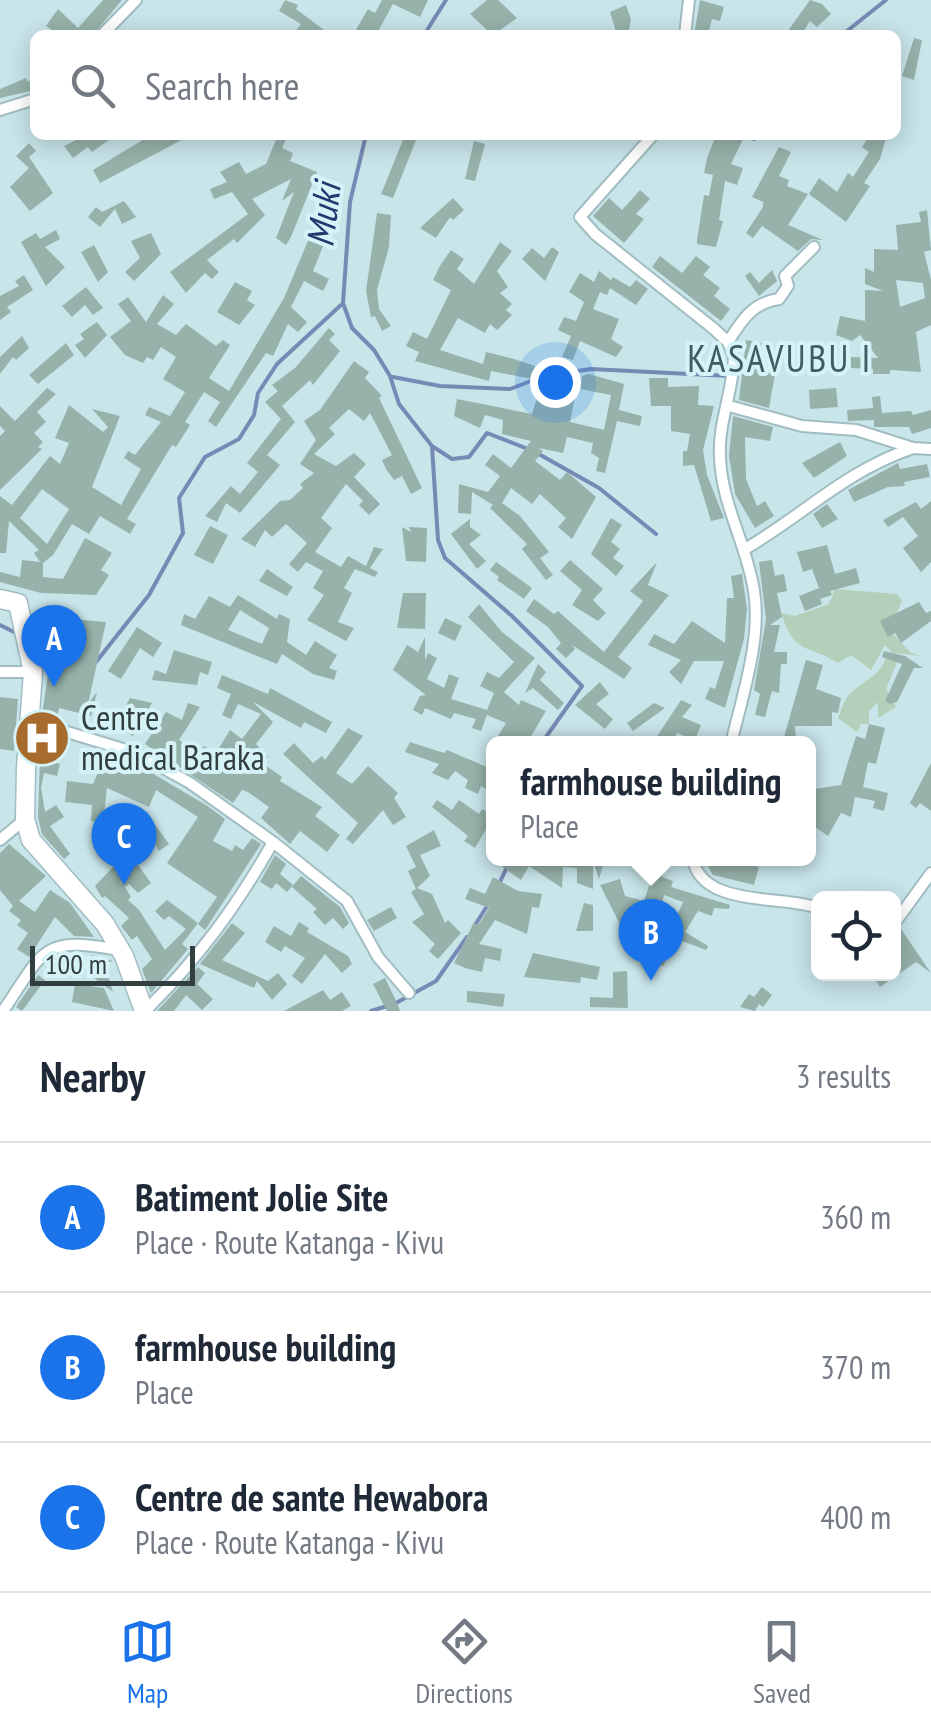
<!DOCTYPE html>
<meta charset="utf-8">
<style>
:root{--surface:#fff;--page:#f2f2f3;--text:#1f2937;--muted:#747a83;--line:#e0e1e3;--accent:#1a73e8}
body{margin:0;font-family:"PT Sans Narrow",sans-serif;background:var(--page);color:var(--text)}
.controls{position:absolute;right:30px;bottom:30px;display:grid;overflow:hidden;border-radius:15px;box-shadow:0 5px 25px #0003}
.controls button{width:90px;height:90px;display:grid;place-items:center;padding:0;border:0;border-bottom:2px solid var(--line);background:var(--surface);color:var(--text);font:50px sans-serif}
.scale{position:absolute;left:30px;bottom:25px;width:165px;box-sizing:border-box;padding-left:10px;border:5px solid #323e40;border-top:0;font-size:28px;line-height:35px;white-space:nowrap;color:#323e40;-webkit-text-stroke:8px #d5f3f7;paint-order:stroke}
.you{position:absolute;left:555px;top:382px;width:35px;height:35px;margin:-25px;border:8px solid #fff;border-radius:50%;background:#1a73e8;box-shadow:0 0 0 15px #1a73e833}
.badge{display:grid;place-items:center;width:65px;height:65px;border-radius:50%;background:var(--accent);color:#fff;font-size:32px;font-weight:700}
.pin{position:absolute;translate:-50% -82px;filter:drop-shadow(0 2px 5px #0008)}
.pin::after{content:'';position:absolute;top:52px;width:35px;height:30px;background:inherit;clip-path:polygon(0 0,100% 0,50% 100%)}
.popup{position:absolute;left:486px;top:736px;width:330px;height:130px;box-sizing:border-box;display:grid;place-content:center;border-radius:15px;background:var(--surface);filter:drop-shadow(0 2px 8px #0005);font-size:32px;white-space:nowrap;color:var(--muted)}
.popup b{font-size:38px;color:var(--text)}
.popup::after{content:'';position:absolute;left:50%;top:100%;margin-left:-20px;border:20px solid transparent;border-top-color:var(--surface)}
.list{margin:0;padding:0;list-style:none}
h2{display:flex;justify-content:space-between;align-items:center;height:130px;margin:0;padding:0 40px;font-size:42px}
h2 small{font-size:32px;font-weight:400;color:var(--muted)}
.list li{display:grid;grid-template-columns:65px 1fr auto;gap:30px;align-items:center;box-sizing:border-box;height:150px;padding:0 40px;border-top:2px solid var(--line)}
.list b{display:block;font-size:38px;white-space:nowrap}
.list p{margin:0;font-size:32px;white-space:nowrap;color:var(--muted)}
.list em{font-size:32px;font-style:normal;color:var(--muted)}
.icon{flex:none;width:55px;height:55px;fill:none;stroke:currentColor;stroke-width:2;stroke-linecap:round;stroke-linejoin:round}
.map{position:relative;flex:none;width:931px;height:1011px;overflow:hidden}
.search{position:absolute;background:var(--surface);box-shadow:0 5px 25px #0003;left:30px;right:30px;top:30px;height:110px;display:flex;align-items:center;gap:25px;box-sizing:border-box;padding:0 35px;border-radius:15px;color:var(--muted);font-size:38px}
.sheet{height:580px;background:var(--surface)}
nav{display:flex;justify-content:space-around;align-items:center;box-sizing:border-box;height:140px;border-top:2px solid var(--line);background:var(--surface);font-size:28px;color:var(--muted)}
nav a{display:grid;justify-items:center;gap:5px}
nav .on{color:var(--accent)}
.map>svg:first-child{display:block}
</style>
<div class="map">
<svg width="931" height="1011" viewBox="0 0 931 1011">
<rect width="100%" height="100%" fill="#c8e5ea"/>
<path fill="#b4d0ba" d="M835 589 897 594 902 601 896 615 881 621 911 653 922 656 893 653 885 645 871 670 851 655 838 663C803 642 796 656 781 613L795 616 829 604Z
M886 655 897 662 886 689 896 707 878 718V702L869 711V724H861L857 732 838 718C841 711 844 700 849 695 861 681 883 676 886 655Z"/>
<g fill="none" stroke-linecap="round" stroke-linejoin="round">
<path stroke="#778ab5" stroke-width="4" d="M424 35 446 0
M842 35 886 0
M366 135 350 202 343 303 352 328 374 350 390 376 399 404 432 446 438 540 445 558 512 616 582 686 541 744
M754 139 757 135
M393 377 440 386 510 389 544 376 591 369 729 376
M432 446 452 459 469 457 487 433 528 449
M537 453 599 488 656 534
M0 625 18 634
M96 662 149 595 183 533 179 498 205 457 239 439 254 415 258 393 277 364 341 305
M498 886 507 867
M475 925 489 903
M396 1003 436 981 467 937
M371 1011 387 1006"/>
</g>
<path fill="#97b2ab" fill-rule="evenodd" d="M103 0H122L93 35H59L46 26 58 9 78 28Z
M285 0 298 5 296 9 324 30 321 35 312 30 309 35H292L301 24 279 11Z
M382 0H428L420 17 393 4 376 35H353L368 9 375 13Z
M487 0H498L517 18 493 35H481L487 30 470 14Z
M700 0 724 7 720 21 712 19 708 35H694Z
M810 0 822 4 831 14 817 27 810 21 801 35H785Z
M626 5 631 19 628 35H617L610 12Z
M914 38 922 40 914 80 902 76Z
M35 76V90L0 98V89L26 78 28 82Z
M86 135H116L92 152 88 147 73 158 64 146Z
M151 135H191L100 183 93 170Z
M278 135H288L282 148 293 153 290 161 317 172 291 237 286 245 276 238 294 192 282 201 291 179 252 199 265 215 237 243 234 239 207 260 219 272 212 279 205 273 186 293 170 272 248 214 232 192 214 199 210 189 227 182 220 172 239 162 246 174 266 164Z
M405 135H418L393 198 381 194Z
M716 135H745L731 164 743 168 737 185 725 181 719 220 723 221 716 247 697 244V240L704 195 709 196 713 175 704 173 707 158Z
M870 135H887L880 159 864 183 870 186 846 222 809 194 819 178 837 192 848 173 853 177 869 152 862 147Z
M474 141 485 144 475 181 465 179Z
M29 143 36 151 29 157 53 193 30 211 10 187 29 168 16 156Z
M779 147 791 152 779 176 789 180 787 186 808 194 788 225 823 240 811 239 798 251 762 226 753 238 746 233 763 207V202L752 197Z
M640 190 650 199 636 214 644 219 624 243 593 216 609 198 622 210Z
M453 198 464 210 453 220 450 217 436 238 420 228Z
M124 201 136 217 122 224 115 209 100 227 88 217 96 207 102 212Z
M323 205 334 210 330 220 337 223 334 231 330 229 313 271 329 279 323 291 304 281 291 307 307 322 298 332 288 324 273 356 266 353 216 427 208 421 220 402 204 392 185 422 190 425 176 447 172 445 127 519 136 524 130 534 100 516 89 534 72 524 53 555 43 563V577L63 579 85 538 102 547 112 553 101 570 109 575 96 595 41 593 0 582V572L20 577 22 560 40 562 34 553 39 550 9 521 6 553H0V496L12 505 50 456 60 464 69 443 55 438 69 405 103 432 108 427 92 409 120 416 92 487 121 505 141 469 124 458 128 451 135 455 161 422 145 415 149 407 170 416 185 392 163 379 176 357 161 347 153 360 147 357 143 363 125 355 110 337 131 321 118 304 128 297 146 322 163 295 174 304 157 324 176 335 186 324 216 346 223 340 230 345 209 378 229 391 284 298ZM42 489 69 509 47 544 20 518Z
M927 210 931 250 924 252 931 280V325L916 332 921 372 890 370V374H873V369L851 368V357L878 358 860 335 852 341 836 335 840 316 865 321V290L883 291 865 284V268L874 272V249L898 250 896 225 921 222 919 212ZM896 280 923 283 925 298 900 307Z
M377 213 391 215 389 247 377 290 379 309 391 326 382 331 375 316 371 317 366 291Z
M56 230 60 239 45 247 65 267 46 286 21 242 36 233 40 239Z
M151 233 161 254 134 281 125 272 140 258 131 241Z
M500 242 512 251 497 271 508 287 500 293 512 304 506 310 512 315 497 330 490 324 485 333 458 318 440 350 483 364 486 352 514 359 535 366 532 379 491 371 489 381 415 361 419 352 406 346 413 332 427 339 451 290 433 280 441 264 451 250 464 259 457 269 474 284Z
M94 245 108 272 98 282 81 252Z
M552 247 559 252 545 281 522 259 532 248 544 258Z
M660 256 682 273 696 256 710 267 703 275 720 288 714 296 730 309 721 321 652 267Z
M772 270 777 281 759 296 745 276 750 272 759 283Z
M599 271 611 280 613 277 630 287 636 280 648 289 636 305 610 288 607 295 600 292 593 309 619 319 611 339 623 347 616 357 580 341 573 360 562 357 571 336 558 330 564 317 576 321 584 302 569 292 580 273 594 282Z
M24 275 33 290 7 307 11 312 0 320V296L19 286 15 281Z
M235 282 252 291 247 300 255 305 239 325 217 312Z
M86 287 103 308 93 315 85 305 72 317 62 306Z
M97 322 107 335 85 358 75 345 84 339 80 334Z
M329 328 335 334 329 340 340 351 313 385 310 380 282 406 295 422 267 455 280 465 240 513 226 503 217 522 205 516 231 486 240 494 258 472 247 463 281 419 265 402 278 391 272 385 295 368Z
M22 336 29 348 16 360 13 357 0 374V357Z
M746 340 762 343 756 370 775 374 769 408 739 400Z
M66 343 74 355 38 384 29 375Z
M354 361 369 372 365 378 382 396 379 398 422 488 411 494 402 476 394 480 386 469 382 460 392 455 370 413 364 421 349 409 329 428 335 434 314 454 336 466 354 453 366 464 354 477 380 504 369 515 359 505 363 501 346 484 321 518 332 528 315 552 341 567 348 556 366 566 374 547 383 549 370 568 378 572 375 577 355 569 344 588 352 593 338 622 354 628 346 641 307 620 324 595 313 588 323 571 306 562 298 572 289 564 307 543 286 524 272 537 265 530 255 547 241 539 280 501 290 500 303 488 300 484 314 473 300 464 316 440 304 421 320 410Z
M589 374 624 384 619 410 642 416 640 426 617 421 605 473 596 471 599 458 591 453 593 443 567 437 563 453 539 448 543 451 535 461 560 480 567 472 596 497 572 539 558 527 566 518 540 494 532 504 511 488 502 503 520 516 549 552 540 558 553 575 546 580 522 549 527 544 490 508 493 505 472 492 471 514 458 513 459 484 488 492 500 476 485 465 493 454 511 468 531 441 502 434 503 420 485 415 480 428 454 416 457 399 532 414 539 391 558 393 575 397 570 422 604 430 611 395 580 389 582 376Z
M649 378H668V387L699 386 698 405 714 406 703 450 707 475 724 518 711 521 694 465 683 466V451H687L690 434 671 431V406H651Z
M47 388 56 394 37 412 46 422 34 433 43 442 38 447 42 449 0 490V436L5 431 0 426V406L15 421Z
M836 388 838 407 810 409 809 390Z
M880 396 882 413 911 411 913 415 931 410V428L912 434 909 427H874V420L848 421 847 410 873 408 872 397Z
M733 416 773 427 770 441 745 437 746 479 757 506 765 501 774 516 755 528 735 494 729 456Z
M840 442 847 456 814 478 802 463Z
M898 463 900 469 927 464 930 477 904 482 905 486 888 487 854 502 848 490Z
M931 501V562L921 572 903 548 918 536 903 517 888 527 883 520 916 502 921 509Z
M827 504 838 519 822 528 813 514Z
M611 518 622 525 611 542 620 549 613 558 624 566 616 576 591 554Z
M470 519V527L481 535 469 544 486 561 477 569 451 534Z
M210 526 228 535 213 564 194 555Z
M402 527 411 532 409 527 427 528 426 562 406 561Z
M827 545 835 574 856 568 860 583 830 591 832 595 820 599 822 604 805 611 799 596 819 588 812 569 803 572 797 552Z
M570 560 603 589 593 600 606 613 598 621 572 605 582 590 560 571Z
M772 560 775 576 784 574 787 591 777 593 782 617 770 625H780L774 652H787V664H781L779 693 772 691 765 717 755 715 760 694 754 690 766 619 759 562Z
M496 562 532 588 524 599 497 580 499 577 490 570Z
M657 562 648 585 669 595 618 657 632 668 624 679 572 645 575 649 566 658 556 649 561 643 548 627 526 611 534 599 554 614 558 611 604 652 643 601 630 591Z
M267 569 293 587 287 596 259 581Z
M742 574 747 609 744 639 725 708 705 699 710 687 715 689 724 661H694L681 684 669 672 681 660 648 645 654 634 674 644 692 621 725 643 727 598H734L731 576Z
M403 593H426L425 629 397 628Z
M238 595 277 619 279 614 290 619 287 642 306 655 315 641 337 655 329 668 337 671 334 680 313 674 282 654 277 664 181 625 184 614 195 619 209 596 230 607ZM240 610 269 628 262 644 228 630Z
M919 602 926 613 931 611V621L901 643 895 633 888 637 880 621Z
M479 604 502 632 535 658 504 692 519 705 521 700 546 711 527 743 517 737 511 744 498 736 506 723 487 715 481 731 472 728 476 719 454 713 451 719 425 708 422 715 413 710 420 696 426 695 393 670 407 645 418 652 425 637V660L428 653 437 658 427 679 444 688 449 674 459 678 451 699 487 710 494 693 480 686 487 672 499 678 514 662 468 617Z
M60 618 106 622 88 704 97 692 91 716 59 708 57 719 42 715 50 661 43 660 36 628 38 622 58 627Z
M445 618 462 626 455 641 438 633Z
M137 627 162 643 153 657 140 648 121 679 108 671Z
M174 650 212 662 208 675 200 672 197 685 152 680 155 670 166 674Z
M884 651 905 656 923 668H914L897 702 890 704 885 701 902 664 882 657Z
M806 660 823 665 816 689 841 698 838 713 832 712V726H795L796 744H782Z
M538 664 546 672 540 680 564 703 558 710 533 688 525 693Z
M222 675 268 694 270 688 332 722 326 733 304 722 301 728 253 702 273 722 256 744 268 757 262 763 282 777 280 781 322 807 315 816 340 835 327 852 300 831 290 844 261 818 269 807 248 792 242 790 233 803 145 744 166 712 182 720 188 703 200 707 179 740 200 754 204 746 216 753 230 730 242 739 261 714 238 704 231 719 222 715 231 694 217 688Z
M600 682 609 694 596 704 613 719 605 729 575 705Z
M0 697 18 699 14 751 0 749Z
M130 698 152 703 133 736 115 726Z
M681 700 692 705 682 717 701 725 695 740 677 733 671 744H652Z
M654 703 665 708 633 731 627 723Z
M869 724 885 728 876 764 868 762 863 787 888 793 884 811 873 808 875 801 855 797 851 817 841 813 828 836 808 822 815 798 808 790 841 785 856 736 865 739Z
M348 728 363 736 336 773 352 784 368 766 398 793 394 798 406 817 393 825 383 810 353 844 346 839 358 823 283 754 294 743 313 763 322 756 325 760Z
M41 733 49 736 47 761 60 764 57 776 44 773 41 787 45 812 56 805 64 817 50 826 70 854 64 859 42 834 38 817Z
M410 742 444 753 447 750 494 770V794L481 786 478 794 465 788 468 780 455 771 448 780 432 773 439 764 405 752Z
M931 763V811L920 803 916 808 910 803Z
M102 764 125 775 130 766 150 772 206 805 225 819 213 841 232 851 235 845 243 850 252 838 261 844 205 930 198 924 217 897 167 863 198 817 156 790 149 807 107 788 103 823 91 821 92 805 65 802 67 781 93 784Z
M437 800 452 810 459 800 479 814 482 809 494 816 475 848 464 841 468 836 432 807Z
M149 816 169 844 159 851 141 823Z
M434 830 441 846 420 855 430 876 417 888 432 894 445 923 448 920 461 933 438 959 429 951 435 944 412 922 424 914 411 892 416 889 408 871 416 867 406 846Z
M9 844 46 876 19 901 35 912 50 890 70 903 94 937 74 936 55 917 29 957 17 949 28 933 17 925 21 920 9 911 13 906 0 890V853Z
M128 851 151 883 138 893 129 884 125 887 131 897 128 900 139 910 165 950 186 929 169 916 164 920 155 911 167 900 198 923 182 944 188 949 151 993 142 969 152 959 137 936 132 940 121 926 129 918 105 896 102 898 95 886Z
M275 855 286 864 280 874 293 885 287 892 276 883 272 889 260 882Z
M490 858H532L545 865 546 858H605L599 879 593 861V889L577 883V868L563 867 562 888 529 866 521 880Z
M658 858H668L662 877 673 881 671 887 730 905 729 909 714 908 712 916 698 911 685 932 708 946 706 950 677 939 663 966 657 963 683 902 664 895 658 919 626 913 632 928 624 932 600 885 620 879 625 896 644 901Z
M703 858H727L759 867 754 885 713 875Z
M301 876 340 907 349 923 343 929 333 918 325 925 313 912 317 909 292 887Z
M493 877 518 891 542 894 539 908 532 907 527 934 495 920 479 944 502 949 500 961 485 958 482 972 465 968 454 963 474 922 478 925 489 908 465 899 470 888 485 894Z
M584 903 593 905V931H576Z
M391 907 397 918 374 931 367 920Z
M299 922 309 928 307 932 348 956 352 964 342 973 325 954 302 984 292 976 305 958 285 946 281 952 265 942 274 926 291 936Z
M232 923 245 933 222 960 268 981 278 973 287 984 272 1000 257 981 254 988 200 964Z
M901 929 931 973 916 962 880 987 871 974H894V933Z
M533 953 600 967 597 980 581 977 580 983 524 977Z
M91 955 113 961 104 964 113 992 90 975 97 973Z
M198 967 205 973 197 984 213 999 202 1010 186 995 174 1011H157Z
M627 971 628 1008 590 1007V997L613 998V972Z
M38 975 45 980 22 1011 16 1007Z
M385 978 398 1005 400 1011H387L373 984Z
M75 984 104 988 114 1011 72 1002Z
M762 987 772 995 763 1007 759 1004 755 1011 740 1007 749 994 754 997Z
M323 990 330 1000 342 992 351 1006 342 1011H284Z
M467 991 505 994 503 1007 467 1002Z"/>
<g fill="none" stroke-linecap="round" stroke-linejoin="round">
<g stroke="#a1bdc2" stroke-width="14">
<path id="street" d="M102 35 136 0
M685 35 689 0
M0 110 35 99
M653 135 580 217 595 234 714 329 728 342 734 357C733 392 718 423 720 456 721 504 747 544 754 591 762 638 742 697 731 744
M728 342C742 320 752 303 779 299L788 286 785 276 814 247
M729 406 802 426 856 430 913 448 931 449
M745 549C805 514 845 471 913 448
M0 672H33
M31 721 136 753 190 783 273 842 347 901 378 957 409 993
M0 840 24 820
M693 858C700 908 784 895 818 908
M894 924 931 873
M3 1011C44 951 41 935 118 950
M145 1011C198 959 237 906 273 842"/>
</g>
<g stroke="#a1bdc2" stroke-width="21">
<path id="highway" d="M0 599 18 603 33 672 26 768 25 819 31 840 105 924 124 956 144 1011"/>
</g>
<use href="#street" stroke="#fff" stroke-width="10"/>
<use href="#highway" stroke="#fff" stroke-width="18"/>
</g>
<defs>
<g id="hospital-disc" transform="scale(2.875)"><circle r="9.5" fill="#a76b2d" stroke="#d5f3f7"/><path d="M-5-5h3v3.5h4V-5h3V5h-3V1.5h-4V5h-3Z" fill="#fff"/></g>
</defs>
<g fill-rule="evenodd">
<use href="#hospital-disc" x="42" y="738"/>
</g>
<g text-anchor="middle" stroke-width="8" stroke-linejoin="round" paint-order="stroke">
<g font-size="35" fill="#323e40" stroke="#d5f3f7" text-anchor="start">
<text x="81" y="730">Centre<tspan x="81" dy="40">medical Baraka</tspan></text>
</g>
<g font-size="38" font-style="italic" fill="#24376f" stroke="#d5f3f7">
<text transform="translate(324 215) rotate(-83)" y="13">Muki</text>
</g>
<g font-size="38" letter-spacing="2.5" fill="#415b5f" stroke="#d5f3f7">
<text x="780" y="372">KASAVUBU I</text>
</g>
</g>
</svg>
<div class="controls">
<button><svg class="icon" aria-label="locate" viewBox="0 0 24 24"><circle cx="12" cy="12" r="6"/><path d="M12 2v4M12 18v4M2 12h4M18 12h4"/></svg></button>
</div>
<div class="scale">100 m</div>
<div class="you"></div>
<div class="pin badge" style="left:54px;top:687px">A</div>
<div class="pin badge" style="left:651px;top:981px">B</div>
<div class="popup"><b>farmhouse building</b>Place</div>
<div class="pin badge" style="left:124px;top:885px">C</div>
<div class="search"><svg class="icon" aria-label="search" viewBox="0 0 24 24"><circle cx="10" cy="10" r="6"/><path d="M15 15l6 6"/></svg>Search here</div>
</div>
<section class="sheet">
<h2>Nearby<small>3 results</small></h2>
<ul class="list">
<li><span class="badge">A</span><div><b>Batiment Jolie Site</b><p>Place · Route Katanga - Kivu</p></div><em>360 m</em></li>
<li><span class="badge">B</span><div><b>farmhouse building</b><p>Place</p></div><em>370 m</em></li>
<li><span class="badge">C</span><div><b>Centre de sante Hewabora</b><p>Place · Route Katanga - Kivu</p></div><em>400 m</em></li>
</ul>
</section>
<nav>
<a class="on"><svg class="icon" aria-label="map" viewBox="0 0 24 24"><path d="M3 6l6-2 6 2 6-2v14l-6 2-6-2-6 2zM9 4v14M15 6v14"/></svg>Map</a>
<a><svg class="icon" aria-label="directions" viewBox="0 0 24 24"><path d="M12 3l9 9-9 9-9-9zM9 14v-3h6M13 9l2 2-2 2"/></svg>Directions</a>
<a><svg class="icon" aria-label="saved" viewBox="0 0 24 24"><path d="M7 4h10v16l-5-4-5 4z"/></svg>Saved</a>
</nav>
